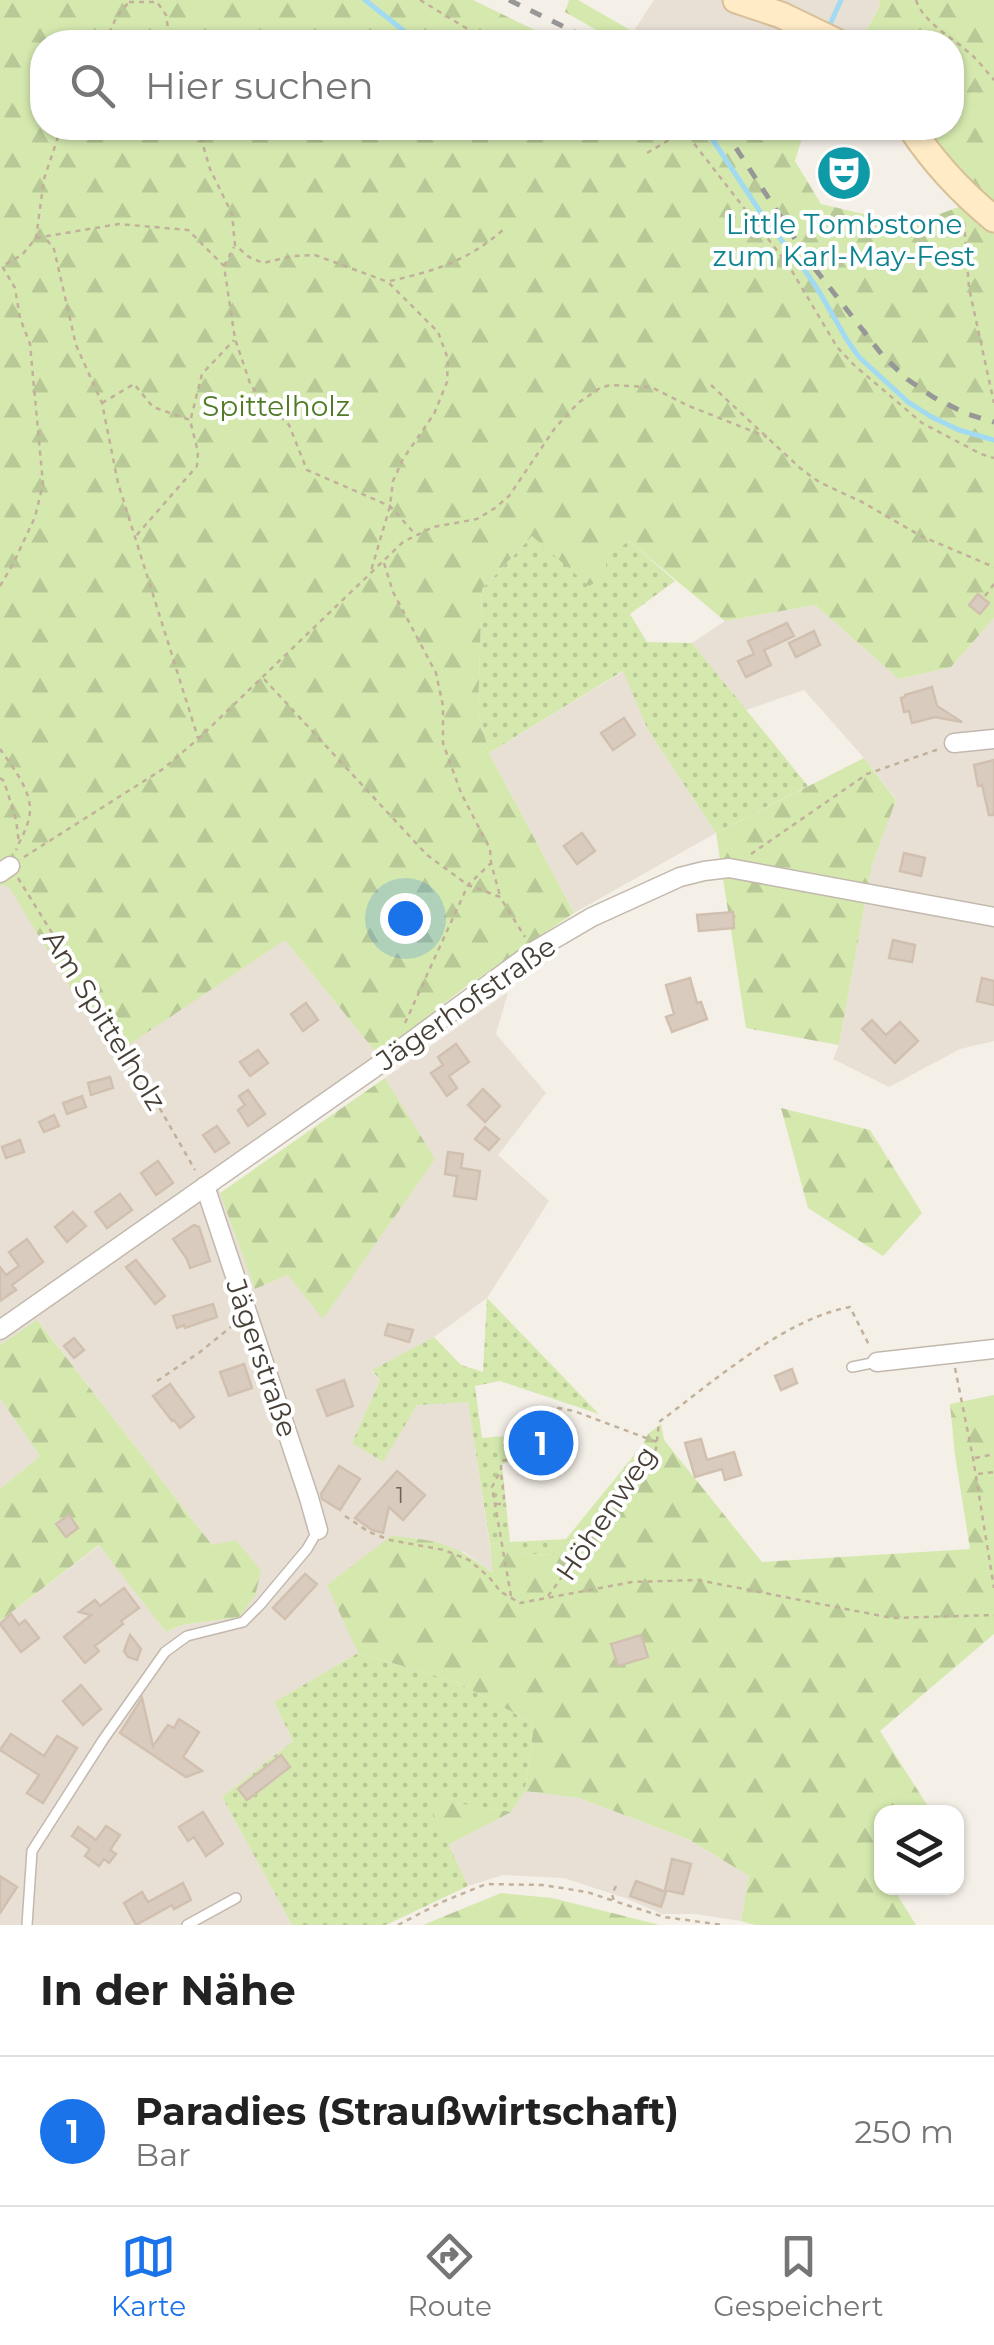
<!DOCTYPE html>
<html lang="de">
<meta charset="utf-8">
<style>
:root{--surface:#fff;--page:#f2f2f2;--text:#222;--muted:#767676;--line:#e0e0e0;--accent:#1a73e8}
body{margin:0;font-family:Montserrat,sans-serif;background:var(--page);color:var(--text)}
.controls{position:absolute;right:30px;bottom:30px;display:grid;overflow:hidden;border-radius:20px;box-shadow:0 2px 8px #0004}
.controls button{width:90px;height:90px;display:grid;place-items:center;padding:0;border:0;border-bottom:2px solid var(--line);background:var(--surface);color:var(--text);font:50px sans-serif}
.you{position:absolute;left:405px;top:918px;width:35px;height:35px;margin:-25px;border:8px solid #fff;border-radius:50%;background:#1a73e8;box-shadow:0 0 0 15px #1a73e833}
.badge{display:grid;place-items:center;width:65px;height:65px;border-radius:50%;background:var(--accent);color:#fff;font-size:32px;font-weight:700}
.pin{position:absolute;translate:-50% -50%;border:5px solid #fff;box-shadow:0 2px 10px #0006}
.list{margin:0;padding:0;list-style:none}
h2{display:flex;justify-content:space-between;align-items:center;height:130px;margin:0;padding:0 40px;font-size:42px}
h2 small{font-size:32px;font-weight:400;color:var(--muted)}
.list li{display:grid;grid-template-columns:65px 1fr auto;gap:30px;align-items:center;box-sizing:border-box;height:150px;padding:0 40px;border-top:2px solid var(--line)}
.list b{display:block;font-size:38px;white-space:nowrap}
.list p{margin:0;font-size:32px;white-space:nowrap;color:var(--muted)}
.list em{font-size:32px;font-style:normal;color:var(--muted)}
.icon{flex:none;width:55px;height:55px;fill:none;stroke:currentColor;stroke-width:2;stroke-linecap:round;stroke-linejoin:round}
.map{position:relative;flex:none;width:994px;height:1925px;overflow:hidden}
.search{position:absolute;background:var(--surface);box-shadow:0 2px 8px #0004;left:30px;right:30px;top:30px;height:110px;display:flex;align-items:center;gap:25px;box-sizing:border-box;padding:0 35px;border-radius:40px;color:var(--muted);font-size:38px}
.sheet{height:280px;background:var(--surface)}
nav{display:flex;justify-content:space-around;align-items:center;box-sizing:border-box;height:140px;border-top:2px solid var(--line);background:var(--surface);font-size:28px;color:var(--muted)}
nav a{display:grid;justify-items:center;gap:5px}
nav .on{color:var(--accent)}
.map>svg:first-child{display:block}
</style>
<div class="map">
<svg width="994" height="1925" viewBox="0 0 994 1925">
<defs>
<pattern id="grass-dots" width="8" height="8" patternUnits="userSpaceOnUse" patternTransform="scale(2.5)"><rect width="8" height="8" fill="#d5e9af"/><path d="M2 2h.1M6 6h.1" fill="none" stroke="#b8c997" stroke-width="1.8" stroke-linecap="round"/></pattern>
<pattern id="forest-firs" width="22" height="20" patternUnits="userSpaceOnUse" patternTransform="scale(2.5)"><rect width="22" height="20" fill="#d5e9af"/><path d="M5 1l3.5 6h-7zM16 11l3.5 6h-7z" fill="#b8c997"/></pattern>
</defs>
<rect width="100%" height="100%" fill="#f4efe7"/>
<path fill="#e8e0d5" d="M654 0H879L880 4 861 40 855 42H651L633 32Z
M815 605 899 679 951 667 994 618V1041L960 1049 889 1087 833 1059 839 1045 872 865 896 799 864 758 804 690 746 710 692 643 725 621Z
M624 671 648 730 716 833 574 913 489 753Z
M0 885 285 940 378 1055 212 1170 255 1289 288 1275 434 1159 385 1078 508 992 496 1034 546 1093 498 1155 549 1201 487 1298 434 1337 372 1371 380 1380 352 1443 417 1405 468 1401 494 1573 464 1552 328 1585 358 1653 274 1702 293 1741 222 1797 292 1925H0V1621L100 1545 166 1632 182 1625 239 1617 212 1545 38 1321 0 1345Z
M0 1398 40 1456 0 1489Z
M525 1791 579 1798 688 1839 749 1876 741 1921 695 1914H662L625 1898 564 1878 503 1875 468 1886 448 1845 510 1812Z"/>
<path fill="url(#grass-dots)" d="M532 536 606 556 629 541 675 581 630 614 647 642 692 643 808 786 716 833 648 730 623 671 489 753 478 711 482 589Z
M487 1298 599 1414 500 1381 475 1386 482 1438 506 1436 508 1462 502 1464 510 1542 567 1539 553 1555 510 1553 509 1542 490 1544 468 1402 417 1405 383 1462 352 1443 380 1380 372 1370 434 1337 461 1365 483 1372Z
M358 1653 457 1682 534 1724 525 1791 511 1812 427 1799 468 1886 386 1925H292L222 1797 293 1741 274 1702Z"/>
<path fill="url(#forest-firs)" d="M0 0H473L559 42H42V128H805L795 161 821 204 910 225 964 205 994 227V618L951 667 899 679 815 605 725 621 629 541 606 556V577L589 586 532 536 482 589 478 711 489 753 574 913 464 988 378 1055 285 940 112 1056 9 887 0 885Z
M569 0H578L651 42H608L609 37 565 12Z
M879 0H994V201L957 172 925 128H952V42H863L861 40 880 5Z
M864 758 896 800 872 865 839 1045 746 1028 716 833Z
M385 1078 435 1159 323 1319 288 1275 255 1289 220 1193Z
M781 1108 870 1130 922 1213 883 1256 808 1208Z
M37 1320 212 1545 236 1540 261 1571 255 1596 239 1617 182 1625 166 1632 99 1545 0 1621V1489L40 1456 0 1398V1345Z
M994 1395V1634L880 1731 929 1808 926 1812H882V1888H893L916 1925H755L741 1921 749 1876 688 1839 579 1798 525 1791 534 1724 457 1682 358 1653 327 1585 391 1536C439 1540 454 1544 493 1573L490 1544 510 1542 511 1553 553 1555 644 1443 648 1434 661 1424 664 1440 762 1562 970 1549 955 1455 950 1404Z
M426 1798 511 1812 448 1845Z
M501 1893 552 1898 660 1925H423Z"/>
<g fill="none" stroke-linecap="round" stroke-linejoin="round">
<path stroke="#a2daf2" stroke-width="5" d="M365 0 418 42
M828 29 841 0
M705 128 767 222 802 266 820 293 847 340 859 357 908 402 930 416 959 430 994 440
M714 140 726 128"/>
</g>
<path fill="#d9ccbf" stroke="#d1c0af" stroke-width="2.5" d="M978 594 989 603 980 614 969 605Z
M787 623 794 636 764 650 771 665 746 677 738 661 754 654 748 641Z
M814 631 820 645 796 657 789 643Z
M932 687 937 706 962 722 935 717 912 723 909 711 904 712 901 698 905 697V695Z
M624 718 635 735 613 750 601 733Z
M994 760V815H989L982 785 978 786 974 765Z
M582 833 595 851 577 864 564 846Z
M904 853 925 858 921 876 900 871Z
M733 912 734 928 699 931 697 915Z
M893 940 915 945 912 962 889 958Z
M690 978 697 1003 701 1002 707 1019 672 1032 666 1017 674 1014 666 985Z
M982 978 994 981V1005L977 1001Z
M306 1003 318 1020 303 1031 291 1014Z
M872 1020 886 1035 900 1022 918 1041 895 1063 862 1029Z
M456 1044 469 1062 449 1076 457 1088 447 1096 431 1073 443 1065 438 1057Z
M258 1050 268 1063 250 1076 240 1062Z
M110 1077 113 1088 91 1095 88 1083Z
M483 1089 500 1106 485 1122 468 1105Z
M248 1090 265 1114 248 1126 238 1110 245 1105 239 1096Z
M82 1096 86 1107 67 1114 63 1103Z
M54 1115 59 1126 44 1132 39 1122Z
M217 1126 229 1143 215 1152 203 1135Z
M485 1127 499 1139 489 1150 475 1139Z
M20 1140 24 1152 6 1158 2 1147Z
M448 1152 463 1154 461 1168 480 1171 476 1199 454 1196 457 1176 445 1174Z
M158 1161 173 1183 156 1195 141 1173Z
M120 1194 132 1210 107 1228 95 1212Z
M73 1212 86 1226 67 1242 55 1227Z
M194 1225 199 1227 210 1261 190 1268 187 1259 173 1239Z
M27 1239 43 1262 12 1285 16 1290 0 1301V1267L6 1275 19 1266 9 1252Z
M136 1260 165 1296 155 1304 126 1267Z
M213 1304 217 1317 185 1328 184 1325 177 1328 173 1316Z
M388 1324 413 1330 409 1342 385 1335Z
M74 1338 84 1350 74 1358 64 1346Z
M244 1364 252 1388 229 1396 220 1372Z
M792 1369 797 1383 781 1390 775 1376Z
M344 1380 353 1406 327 1416 317 1390Z
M170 1384 194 1417 180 1428 174 1420 172 1421 153 1396Z
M543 1432 552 1444 539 1454 530 1443Z
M701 1439 707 1460 734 1452 741 1475 725 1480 722 1469 695 1477 685 1443Z
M339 1466 360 1479 340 1510 322 1499 321 1494Z
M397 1471 425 1495 403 1520 389 1507 383 1533 372 1530 355 1518Z
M69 1515 78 1528 66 1537 56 1524Z
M305 1574 317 1584 285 1619 273 1608Z
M124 1588 139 1608 121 1621 123 1624 95 1646 99 1651 85 1663 64 1637 91 1615 79 1612 95 1600 100 1606Z
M11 1614 19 1625 25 1620 39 1638 21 1652 0 1624Z
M130 1635 141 1649 137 1660 128 1657 124 1651Z
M641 1635 648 1657 618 1666 611 1644Z
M81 1685 101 1709 83 1725 63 1701Z
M142 1698 153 1746 168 1725 174 1728 179 1719 199 1732 183 1757 202 1771 186 1777 120 1733Z
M11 1734 44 1756 57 1736 77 1748 43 1803 27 1793 39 1775 0 1750Z
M281 1755 290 1767 247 1800 238 1789Z
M203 1812 223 1844 206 1856 194 1837 188 1841 179 1827Z
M106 1826 120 1835 110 1850 116 1854 109 1863 104 1859 99 1866 85 1856 90 1849 72 1836 78 1827 96 1840Z
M672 1859 691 1864 683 1894 665 1890Z
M0 1876 17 1887 0 1913Z
M636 1881 666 1892 661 1907 630 1896Z
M183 1883 191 1900 174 1909 172 1905 136 1925 124 1903 142 1892 148 1902Z"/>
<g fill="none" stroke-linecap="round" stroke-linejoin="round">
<g stroke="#c3b8ad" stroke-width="12">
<path id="lane" d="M852 1367 877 1362
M27 1925 32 1851 103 1740 165 1652 187 1636 243 1622 260 1605 307 1549 318 1530
M187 1925 236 1898"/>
</g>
<g stroke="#c3b8ad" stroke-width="21">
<path id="street" d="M954 743 994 739
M0 873 10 866
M205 1186 309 1498 318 1530
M0 1330 390 1057 534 951 592 917 680 877 704 871 729 868 994 917
M877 1362 994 1349"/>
</g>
<g stroke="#d8c098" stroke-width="29">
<path id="secondary" d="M736 0 781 15 837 42
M911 128C934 163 961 192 994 219"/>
</g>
<path stroke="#c2b09a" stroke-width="2.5" stroke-dasharray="5 5" stroke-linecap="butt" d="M420 0 489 42
M916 0C924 24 955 39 973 56 980 63 987 72 994 80
M129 2H157L166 15 170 42
M105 42 117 16 129 2V0
M198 128 210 169 232 214 235 245 249 257 263 263 293 256 315 255 388 282 438 332 448 359 447 382 434 414 403 459 393 481 390 506 371 571
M682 128 789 266 837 347 854 365 922 423 981 454 994 458
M647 153 684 131
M964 222 969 288 994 403
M36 238 119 224 188 230 224 266 235 339 251 386 289 425 307 470 390 506 415 534
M47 240 54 249 76 345 102 403 118 483 198 738
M224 266 234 247
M390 281C435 271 470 260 505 228
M711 385 800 468 819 482 862 502 921 536 994 567
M102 403 134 384 153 407 190 420 198 452 197 466 135 537
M191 418 202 374 234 340
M384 563 393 592 436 673 443 706V743L461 793 490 849 491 863 500 896
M0 586 13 564 35 517 43 484 30 344 20 318 15 288 2 266 22 255 36 238 44 179 61 128
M985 596 994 584
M264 679 427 855 468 885 500 897 525 937
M0 749C13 768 35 794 29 818 27 829 20 840 16 850
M0 778 4 781 16 820 19 843
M751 854 867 774 939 749
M24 857 163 769 198 739 403 542 433 527 477 519 495 508 509 496 555 428 578 403 600 388 610 385 651 387 689 406 767 437
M18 878 151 1093 195 1170
M405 1023 468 885 490 864
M955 1368 973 1458 994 1588
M157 1381 200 1352 232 1326
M975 1458 994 1454
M978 1474 994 1472
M496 1504H501L504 1498 501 1473
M345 1516 369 1532 390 1540 444 1550 469 1560 489 1577 501 1592 520 1603 632 1582 698 1580 892 1618 994 1615
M511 1596 492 1487 501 1470V1461L524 1457 526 1455V1431L541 1414 554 1407 574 1411 657 1442
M548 1596 656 1449 659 1422C713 1382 784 1319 850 1307L869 1345
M616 1886 612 1894 614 1901 664 1917 723 1925
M398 1925 442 1902 486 1884 542 1885 587 1892 614 1901"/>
<use href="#lane" stroke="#fff" stroke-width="9"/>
<use href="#street" stroke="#fff" stroke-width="18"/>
<use href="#secondary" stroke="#ffebc6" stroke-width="25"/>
<path stroke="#979797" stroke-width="5" stroke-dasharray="12 12" stroke-linecap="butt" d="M509 0 595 42
M723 128 812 265 883 356 907 379 933 397 967 414 994 422"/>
</g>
<defs>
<g id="theatre-disc" transform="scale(2.875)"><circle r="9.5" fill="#0f9aa8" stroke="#fff"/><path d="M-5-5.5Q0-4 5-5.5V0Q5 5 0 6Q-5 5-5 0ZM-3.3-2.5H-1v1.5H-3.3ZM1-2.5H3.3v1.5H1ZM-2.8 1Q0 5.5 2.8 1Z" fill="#fff"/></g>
</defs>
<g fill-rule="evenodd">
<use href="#theatre-disc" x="844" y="173"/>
</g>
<g text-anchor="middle" stroke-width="8" stroke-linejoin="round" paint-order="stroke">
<g font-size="22" fill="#6c6258">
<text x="400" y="1503">1</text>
</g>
<g font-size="28" fill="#0d838f" stroke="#fff">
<text x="844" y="234">Little Tombstone<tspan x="844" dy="32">zum Karl-May-Fest</tspan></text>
</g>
<g font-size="28" fill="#507b27" stroke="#fff">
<text x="276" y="416">Spittelholz</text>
</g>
<g font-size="28" fill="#473f36" stroke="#fff">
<text transform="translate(466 1003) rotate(-35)" y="10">Jägerhofstraße</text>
<text transform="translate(105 1020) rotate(58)" y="10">Am Spittelholz</text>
<text transform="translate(262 1358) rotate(71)" y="10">Jägerstraße</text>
<text transform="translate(606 1513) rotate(-56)" y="10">Höhenweg</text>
</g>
</g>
</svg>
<div class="controls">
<button><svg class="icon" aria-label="layers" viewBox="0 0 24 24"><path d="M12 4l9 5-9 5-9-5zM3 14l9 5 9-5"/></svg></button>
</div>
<div class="you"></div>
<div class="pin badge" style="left:541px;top:1443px">1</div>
<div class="search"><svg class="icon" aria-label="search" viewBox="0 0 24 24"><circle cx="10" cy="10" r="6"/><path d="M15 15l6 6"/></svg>Hier suchen</div>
</div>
<section class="sheet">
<h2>In der Nähe<small></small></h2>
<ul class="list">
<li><span class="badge">1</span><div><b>Paradies (Straußwirtschaft)</b><p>Bar</p></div><em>250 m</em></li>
</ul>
</section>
<nav>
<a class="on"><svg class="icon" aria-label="map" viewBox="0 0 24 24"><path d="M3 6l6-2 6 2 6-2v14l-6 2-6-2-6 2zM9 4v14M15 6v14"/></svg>Karte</a>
<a><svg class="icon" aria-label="directions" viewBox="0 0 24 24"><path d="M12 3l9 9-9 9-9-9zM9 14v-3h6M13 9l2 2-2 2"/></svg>Route</a>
<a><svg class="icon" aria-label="saved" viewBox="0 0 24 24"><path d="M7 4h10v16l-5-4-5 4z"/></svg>Gespeichert</a>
</nav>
